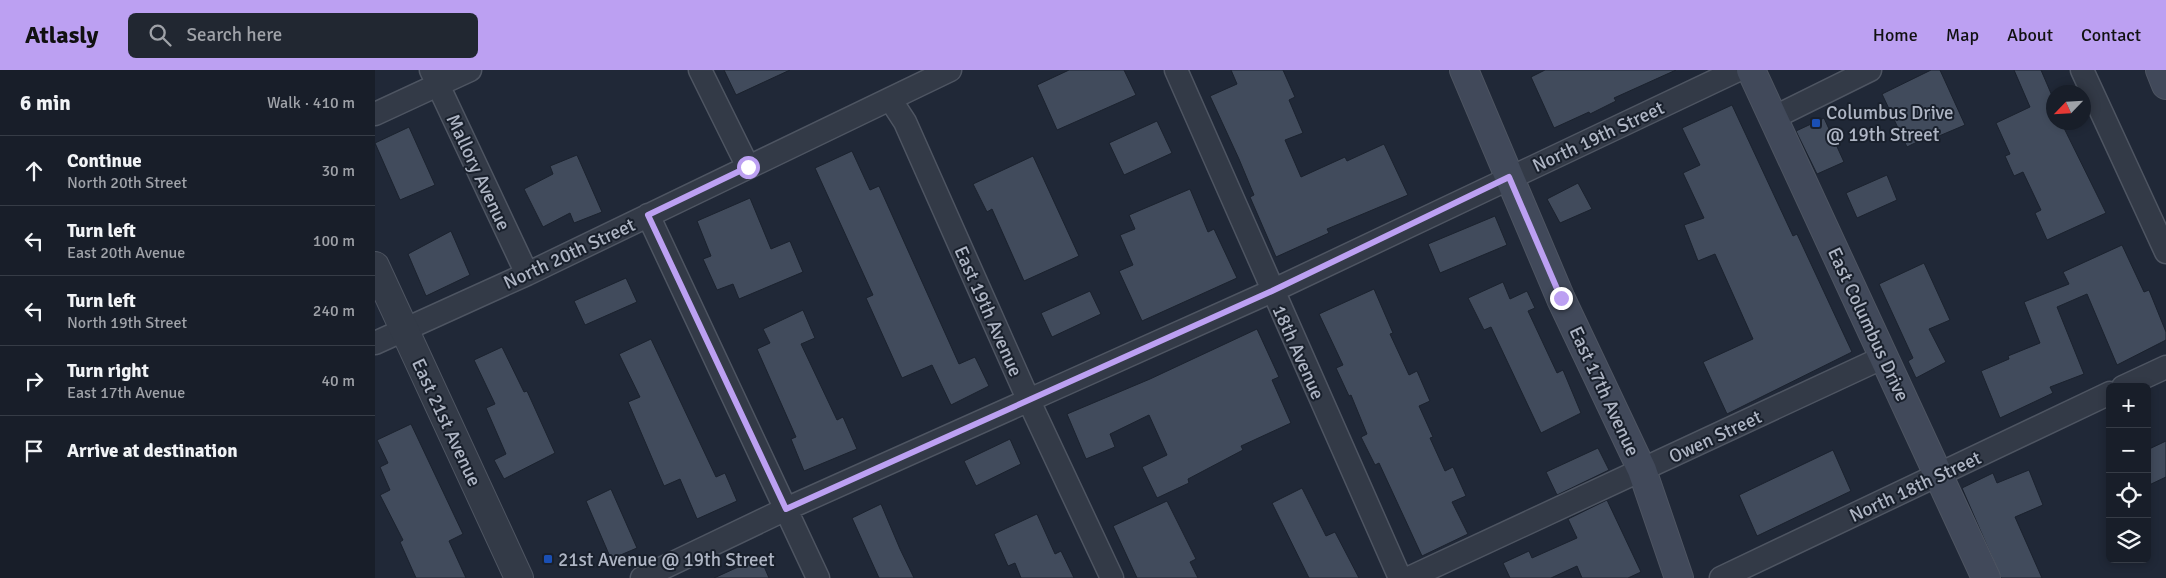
<!DOCTYPE html>
<meta charset="utf-8">
<style>
:root{--surface:#181e29;--page:#212731;--text:#f1f3f6;--muted:#9fa2a8;--line:#363c46;--accent:#bca0f2}
body{margin:0;font-family:Signika,sans-serif;background:var(--page);color:var(--text)}
.controls{position:absolute;right:15px;bottom:15px;display:grid;overflow:hidden;border-radius:8px;box-shadow:0 2px 8px #0003}
.controls button{width:45px;height:45px;display:grid;place-items:center;padding:0;border:0;border-bottom:1px solid var(--line);background:var(--surface);color:var(--text);font:25px sans-serif}
.compass{position:absolute;left:1671px;top:15px;width:45px;height:45px;border-radius:50%;background:var(--surface);box-shadow:0 2px 8px #0003;rotate:245deg}
.stop{position:absolute;width:15px;height:15px;margin:-11px;border:4px solid #bca0f2;border-radius:50%;background:#fff}
.stop.end{background:#bca0f2;border-color:#fff;box-shadow:0 1px 5px #0008}
.list{margin:0;padding:0;list-style:none}
h2{display:flex;justify-content:space-between;align-items:center;height:65px;margin:0;padding:0 20px;font-size:21px}
h2 small{font-size:16px;font-weight:400;color:var(--muted)}
.list li{display:grid;grid-template-columns:32px 1fr auto;gap:15px;align-items:center;box-sizing:border-box;height:70px;padding:0 20px;border-top:1px solid var(--line)}
.list b{display:block;font-size:19px;white-space:nowrap}
.list p{margin:0;font-size:16px;white-space:nowrap;color:var(--muted)}
.list em{font-size:16px;font-style:normal;color:var(--muted)}
.icon{flex:none;width:28px;height:28px;fill:none;stroke:currentColor;stroke-width:2;stroke-linecap:round;stroke-linejoin:round}
.map{position:relative;flex:none;width:1791px;height:508px;overflow:hidden}
header{display:flex;align-items:center;gap:30px;box-sizing:border-box;height:70px;padding:0 25px;background:var(--accent);color:#111}
header strong{font-size:24px}
nav{display:flex;gap:28px;margin-inline-start:auto;font-size:18px}
.search{width:350px;height:45px;background:var(--page);display:flex;align-items:center;gap:12px;box-sizing:border-box;padding:0 18px;border-radius:8px;color:var(--muted);font-size:19px}
main{display:flex}
aside{flex:1;background:var(--surface)}
.map>svg:first-child{display:block}
</style>
<header>
<strong>Atlasly</strong>
<div class="search"><svg class="icon" aria-label="search" viewBox="0 0 24 24"><circle cx="10" cy="10" r="6"/><path d="M15 15l6 6"/></svg>Search here</div>
<nav><a>Home</a><a>Map</a><a>About</a><a>Contact</a></nav>
</header>
<main>
<aside>
<h2>6 min<small>Walk · 410 m</small></h2>
<ul class="list">
<li><svg class="icon" aria-label="ahead" viewBox="0 0 24 24"><path d="M12 20V5M6 11l6-6 6 6"/></svg><div><b>Continue</b><p>North 20th Street</p></div><em>30 m</em></li>
<li><svg class="icon" aria-label="left" viewBox="0 0 24 24"><path d="M17 20v-9H6M10 6l-5 5 5 5"/></svg><div><b>Turn left</b><p>East 20th Avenue</p></div><em>100 m</em></li>
<li><svg class="icon" aria-label="left" viewBox="0 0 24 24"><path d="M17 20v-9H6M10 6l-5 5 5 5"/></svg><div><b>Turn left</b><p>North 19th Street</p></div><em>240 m</em></li>
<li><svg class="icon" aria-label="right" viewBox="0 0 24 24"><path d="M7 20v-9h11M14 6l5 5-5 5"/></svg><div><b>Turn right</b><p>East 17th Avenue</p></div><em>40 m</em></li>
<li><svg class="icon" aria-label="arrive" viewBox="0 0 24 24"><path d="M6 21V4h12l-3 4 3 4H6"/></svg><div><b>Arrive at destination</b></div></li>
</ul>
</aside>
<div class="map">
<svg width="1791" height="508" viewBox="0 0 1791 508">
<rect width="100%" height="100%" fill="#202837"/>
<path fill="#414b5c" stroke="#1b222e" d="M349 0H415L361 25Z
M694 0H749L761 25 682 60 662 15Z
M856 0H908L920 27 914 30 928 63 910 70 926 107 970 87 972 91 1009 74 1033 125 952 159 954 163 901 187 875 127 879 125 864 89 835 26 862 14Z
M1170 0H1301L1239 28 1241 31 1215 44 1214 42 1179 58 1156 7Z
M1556 0H1565L1590 55 1564 66 1562 62 1532 77 1507 24Z
M1639 0H1666L1678 28V52H1686L1731 143 1672 170 1660 143 1666 140 1648 102 1639 106 1630 86 1635 84 1621 53 1655 37Z
M1357 35 1418 166 1422 164 1477 282 1352 344 1328 292 1378 269 1340 184 1323 191 1309 155 1329 148 1308 103 1325 95 1307 58Z
M1449 48 1469 92 1442 104 1421 61Z
M782 51 797 83 749 105 734 73Z
M34 57 60 115 25 130 0 73Z
M477 81 495 120 504 116 584 294 600 287 614 316 576 335 557 295 527 308 491 228 498 225 440 98Z
M202 85 227 142 199 153 195 143 168 157 149 119 178 104 175 96Z
M658 86 704 186 649 211 617 139 612 142 598 114Z
M1512 105 1522 130 1482 148 1471 123Z
M1203 113 1217 139 1185 153 1172 129Z
M815 119 833 162 839 159 862 208 767 251 744 201 758 195 745 165 760 159 754 145Z
M375 128 396 179 415 171 428 202 364 229 358 214 342 220 328 189 336 186 322 151Z
M1120 146 1132 175 1065 203 1053 174Z
M76 161 95 205 51 226 33 184Z
M1747 175 1769 222 1774 220 1791 262V270L1742 295 1712 224 1682 237 1709 304 1675 317 1678 323 1625 348 1606 301 1634 289 1633 286 1665 273 1649 232 1694 214 1688 202Z
M1549 193 1575 250 1554 259 1571 292 1541 308 1533 291 1538 288 1504 214Z
M251 208 262 232 210 255 199 231Z
M1128 212 1135 229 1152 221 1160 238 1153 241 1182 303 1188 300 1206 343 1166 363 1116 257 1109 260 1093 228Z
M999 219 1018 263 1015 264 1034 305 1042 301 1055 331 1044 336 1058 367 1055 368 1070 401 1078 397 1091 426 1077 432 1093 464 1047 486 1004 393 1000 395 986 367 992 364 976 325 974 326 961 298 968 295 944 244Z
M715 221 726 244 677 267 666 243Z
M428 240 440 268 426 274 462 350 468 347 482 379 429 401 416 369 421 367 382 279 395 273 388 259Z
M882 259 904 307 897 310 916 353 866 376 868 380 813 409 814 413 782 428 767 397 792 385 774 345 735 364 740 377 711 389 692 344 775 309Z
M276 269 341 407 350 403 362 431 322 449 305 409 289 416 253 332 265 327 244 284Z
M127 277 149 322 152 321 180 383 129 409 119 390 131 384 111 338 120 334 99 290Z
M36 354 88 464 74 471 91 508H41L25 472 28 470 5 425 15 420 5 397 13 393 2 370Z
M635 369 646 394 601 416 589 391Z
M1791 371V407L1772 416V380Z
M1223 378 1234 400 1182 425 1171 402Z
M1458 380 1476 421 1382 466 1364 425Z
M1654 400 1668 435 1640 447 1667 508H1626L1587 418 1618 403 1622 413Z
M927 418 951 466 960 462 984 508H934L897 433Z
M236 419 262 478 236 489 211 431Z
M1232 430 1266 502 1253 508H1207L1202 496 1176 508H1135L1128 493 1154 481 1157 488 1202 468 1193 449Z
M792 431 821 489 815 492 823 508H762L738 456Z
M506 434 525 479 539 508H504L477 448Z
M662 444 680 484 686 481 699 508H646L640 493 633 496 619 464Z
M385 487 394 508H339Z"/>
<g fill="none" stroke-linecap="round" stroke-linejoin="round">
<g stroke="#4e5562" stroke-width="25">
<path id="minor" d="M56 0 152 204
M325 0 373 97
M801 0 1025 508
M1707 0 1791 182
M515 29 530 52 653 329 737 508
M0 44 95 0
M1398 48 1495 0
M273 145 443 508
M0 273 152 204 575 0
M1748 317 1791 297
M267 508 411 439 897 221 1363 0
M1034 508 1509 287
M1346 508 1735 323"/>
</g>
<g stroke="#4e5562" stroke-width="30">
<path id="tertiary" d="M0 196 144 508"/>
</g>
<g stroke="#4e5562" stroke-width="30">
<path id="secondary" d="M1089 0 1186 229 1267 400 1304 508
M1376 0 1611 508
M1785 0 1791 15"/>
</g>
<use href="#minor" stroke="#333a47" stroke-width="22"/>
<use href="#tertiary" stroke="#333a47" stroke-width="28"/>
<use href="#secondary" stroke="#41495a" stroke-width="28"/>
</g>
<g fill="none" stroke-linecap="round" stroke-linejoin="round">
<path stroke="#bca0f2" stroke-width="6" d="M373 97 273 145 411 439 897 221 1134 107 1186 228"/>
</g>
<g fill="#1a4fb4" stroke="#19202c" stroke-width="2">
<rect x="1436" y="48" width="10" height="10" rx="2.5"/>
<rect x="168" y="484" width="10" height="10" rx="2.5"/>
</g>
<g text-anchor="middle" stroke-width="4" stroke-linejoin="round" paint-order="stroke">
<g font-size="19" fill="#aeb5c4" stroke="#19202c" text-anchor="start">
<text x="1451" y="49">Columbus Drive<tspan x="1451" dy="22">@ 19th Street</tspan></text>
<text x="183" y="496">21st Avenue @ 19th Street</text>
</g>
<g font-size="19" fill="#aeb5c4" stroke="#19202c">
<text transform="translate(1223 66) rotate(-25)" y="7">North 19th Street</text>
<text transform="translate(104 102) rotate(65)" y="7">Mallory Avenue</text>
<text transform="translate(194 183) rotate(-25)" y="7">North 20th Street</text>
<text transform="translate(614 241) rotate(66)" y="7">East 19th Avenue</text>
<text transform="translate(1494 254) rotate(65)" y="7">East Columbus Drive</text>
<text transform="translate(924 282) rotate(66)" y="7">18th Avenue</text>
<text transform="translate(1230 321) rotate(65)" y="7">East 17th Avenue</text>
<text transform="translate(72 352) rotate(65)" y="7">East 21st Avenue</text>
<text transform="translate(1340 366) rotate(-25)" y="7">Owen Street</text>
<text transform="translate(1540 416) rotate(-25)" y="7">North 18th Street</text>
</g>
</g>
</svg>
<div class="controls">
<button>+</button>
<button>−</button>
<button><svg class="icon" aria-label="locate" viewBox="0 0 24 24"><circle cx="12" cy="12" r="6"/><path d="M12 2v4M12 18v4M2 12h4M18 12h4"/></svg></button>
<button><svg class="icon" aria-label="layers" viewBox="0 0 24 24"><path d="M12 4l9 5-9 5-9-5zM3 14l9 5 9-5"/></svg></button>
</div>
<svg class="compass" viewBox="-18 -18 36 36"><path d="M0-13l5 13h-10z" fill="#e53935"/><path d="M0 13l5-13h-10z" fill="#9fa2a8"/></svg>
<div class="stop" style="left:373px;top:97px"></div>
<div class="stop end" style="left:1186px;top:228px"></div>
</div>
</main>
